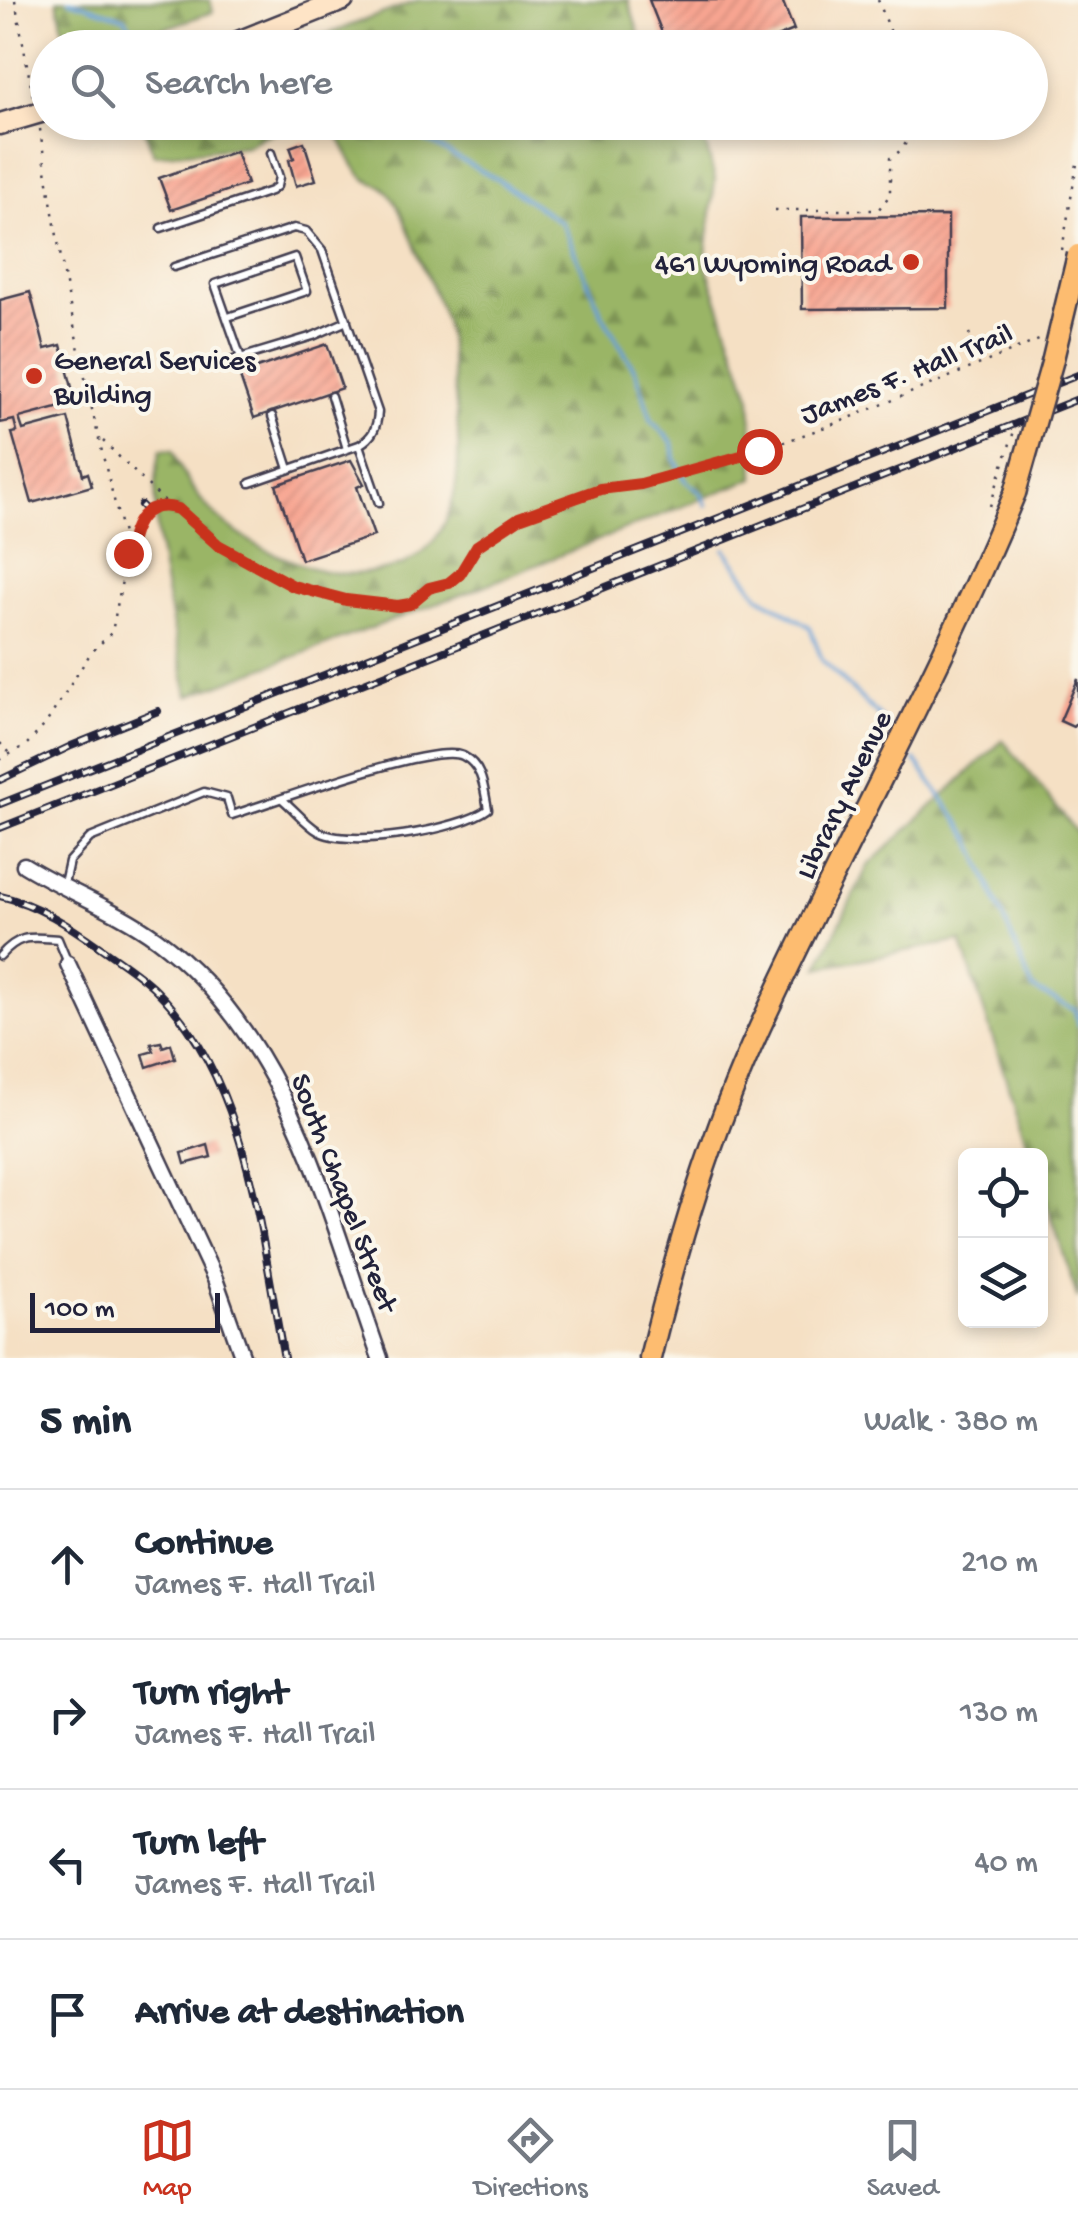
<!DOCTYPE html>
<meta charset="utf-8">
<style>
:root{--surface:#fff;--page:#f2f2f3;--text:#1f2937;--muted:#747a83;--line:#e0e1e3;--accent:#c8321e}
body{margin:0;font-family:"Gochi Hand",sans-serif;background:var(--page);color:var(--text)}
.controls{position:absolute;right:30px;bottom:30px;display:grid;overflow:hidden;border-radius:15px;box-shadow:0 5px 15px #0003}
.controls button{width:90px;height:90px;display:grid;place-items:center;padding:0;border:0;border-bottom:2px solid var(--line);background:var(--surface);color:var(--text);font:50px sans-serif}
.scale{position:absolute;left:30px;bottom:25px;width:190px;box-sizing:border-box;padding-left:10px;border:5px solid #22223b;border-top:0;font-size:28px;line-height:35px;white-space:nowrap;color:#22223b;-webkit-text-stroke:8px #fbf7ec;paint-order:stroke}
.stop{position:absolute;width:30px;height:30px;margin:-22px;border:8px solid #c8321e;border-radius:50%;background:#fff}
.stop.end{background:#c8321e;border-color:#fff;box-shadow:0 2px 10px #0008}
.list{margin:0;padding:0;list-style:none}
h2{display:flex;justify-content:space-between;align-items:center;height:130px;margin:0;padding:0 40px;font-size:42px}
h2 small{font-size:32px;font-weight:400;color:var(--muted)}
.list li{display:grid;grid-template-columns:65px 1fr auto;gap:30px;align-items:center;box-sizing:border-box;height:150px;padding:0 40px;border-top:2px solid var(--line)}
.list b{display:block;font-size:38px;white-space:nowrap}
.list p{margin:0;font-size:32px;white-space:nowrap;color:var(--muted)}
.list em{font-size:32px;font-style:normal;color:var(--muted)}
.icon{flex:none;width:55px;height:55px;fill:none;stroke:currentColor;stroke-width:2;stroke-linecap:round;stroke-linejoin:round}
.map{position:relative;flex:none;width:1078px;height:1358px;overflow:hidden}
.search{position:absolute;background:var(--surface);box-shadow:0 5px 15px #0003;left:30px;right:30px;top:30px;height:110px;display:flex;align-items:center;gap:25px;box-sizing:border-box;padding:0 35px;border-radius:55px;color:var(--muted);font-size:38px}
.sheet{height:730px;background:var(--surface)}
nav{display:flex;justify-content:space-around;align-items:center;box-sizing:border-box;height:140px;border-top:2px solid var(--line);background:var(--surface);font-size:28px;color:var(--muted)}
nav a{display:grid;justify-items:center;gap:5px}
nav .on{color:var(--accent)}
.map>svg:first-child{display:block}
</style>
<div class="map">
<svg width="1078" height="1358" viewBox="0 0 1078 1358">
<defs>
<pattern id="forest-firs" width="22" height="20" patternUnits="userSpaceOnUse" patternTransform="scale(2.5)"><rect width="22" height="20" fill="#9ab566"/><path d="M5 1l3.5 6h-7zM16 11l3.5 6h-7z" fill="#7d9355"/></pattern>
<pattern id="building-hatch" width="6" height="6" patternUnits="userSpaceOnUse" patternTransform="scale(2.5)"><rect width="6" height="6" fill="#f8a591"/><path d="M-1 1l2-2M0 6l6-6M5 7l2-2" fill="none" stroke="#d48e7e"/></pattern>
</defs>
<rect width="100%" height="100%" fill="#fbf7ec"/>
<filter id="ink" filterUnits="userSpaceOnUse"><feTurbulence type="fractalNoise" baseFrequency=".01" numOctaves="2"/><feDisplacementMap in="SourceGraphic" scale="20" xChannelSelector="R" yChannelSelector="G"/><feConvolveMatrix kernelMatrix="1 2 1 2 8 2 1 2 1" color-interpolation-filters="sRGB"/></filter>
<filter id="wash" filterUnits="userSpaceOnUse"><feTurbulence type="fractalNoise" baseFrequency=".0048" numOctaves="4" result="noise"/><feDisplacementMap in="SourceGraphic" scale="40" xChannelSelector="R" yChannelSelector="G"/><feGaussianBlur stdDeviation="2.25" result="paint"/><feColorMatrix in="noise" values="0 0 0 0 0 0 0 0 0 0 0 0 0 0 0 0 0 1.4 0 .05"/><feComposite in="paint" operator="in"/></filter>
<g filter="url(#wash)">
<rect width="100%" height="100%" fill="#f5e0c4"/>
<path fill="url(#forest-firs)" stroke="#5e6c50" stroke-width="2.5" d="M57 0H210L213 12 109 47H67Z
M419 0H628L643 47H292Z
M142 123V122L308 123 264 136 246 146 154 155Z
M326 123H686L705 142 715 179 705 262 751 398 754 478 471 591 188 696C174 629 143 514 161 449L173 450C192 503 231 536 282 557 320 573 345 578 384 570 471 552 462 445 453 378 450 359 450 337 444 318 438 299 429 280 421 262 413 242 400 202 384 188 378 183 369 183 364 178 346 161 346 139 326 123Z
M1003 740 1078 834V1299L1041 1184 1040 1156 1031 1155 961 941 818 967 868 866Z"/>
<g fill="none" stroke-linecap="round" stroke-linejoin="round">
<path stroke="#669fd4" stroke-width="4" d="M70 0 125 18 143 48
M391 122 495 178 562 223 603 316 636 372 652 421 673 443 675 459 686 481 701 493 706 505
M725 549 759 596 810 627 822 660 888 725
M915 760 970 837 1033 989 1075 1010 1078 1024"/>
</g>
<g id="blocks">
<path fill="url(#building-hatch)" d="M649 0H782L794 30 750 48H668Z
M304 142 316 180 296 186 289 160 294 158 290 147Z
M236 151 247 184 171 210 159 178Z
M948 216V308L802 309 801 217Z
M30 292 45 349 61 345 76 403 19 418 23 430 68 418 83 475 88 473 92 486 32 503 12 433 17 432 14 420 0 423V300Z
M327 344 342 388 254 418 239 374Z
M351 460 364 484 357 487 374 536 301 560 276 485Z
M1078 679V721L1073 727 1060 721Z
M161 1042 163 1047 171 1044 175 1058 147 1067 143 1054 154 1051 151 1044Z
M208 1145 211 1157 185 1164 182 1153Z"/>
</g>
</g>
<g filter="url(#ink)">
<use href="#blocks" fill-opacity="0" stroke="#423e50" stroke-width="2.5"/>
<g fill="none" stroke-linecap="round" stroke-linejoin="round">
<g stroke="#423e50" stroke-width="11">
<path id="lane" d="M161 228 271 191 277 186 279 177 271 153
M174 267 294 228 306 231 322 250 378 412C377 427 373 437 359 445L250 483
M228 317 307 291 295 257 215 284 241 358
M207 368 313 336 347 321
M331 396 347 449
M272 416 289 469
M359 445 379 503
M63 888 69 861 90 838 204 792 227 798 232 815C271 803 433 742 463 756 483 766 484 789 488 809 461 830 348 849 318 831 305 823 294 809 282 799
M0 956C19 934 30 937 58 939L68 963"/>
</g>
<g stroke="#423e50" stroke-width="19">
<path id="street" d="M24 865C68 892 116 909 157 939 290 1038 327 1211 380 1358
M68 964 215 1279 243 1358"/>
</g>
<g stroke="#423e50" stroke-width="25">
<path id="secondary" d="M223 48 343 0
M0 124 48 110"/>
</g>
<g stroke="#423e50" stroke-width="25">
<path id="primary" d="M650 1358C678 1245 711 1133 760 1027 843 848 939 675 1015 493"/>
</g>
<path stroke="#423e50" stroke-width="2.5" stroke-dasharray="2.5 8" stroke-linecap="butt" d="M15 0 33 97
M878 0 897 48
M40 129C60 269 90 415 128 552
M775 210H878L890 195V158C907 149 907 135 923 122
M1062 250 1078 158
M969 333 979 363
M103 441 168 505
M0 743 12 755
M0 760 27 744 45 725 90 654 112 632 131 534C140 513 155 502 177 509L218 545 293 586 346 600 398 606 410 603 429 588 449 583 460 573 477 546 519 517 535 511 601 489 641 484 759 451 842 421 1039 340"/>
<use href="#lane" stroke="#fff" stroke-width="6"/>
<use href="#street" stroke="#fff" stroke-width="14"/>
<use href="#secondary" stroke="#fee4c6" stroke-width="20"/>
<use href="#primary" stroke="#fdbc70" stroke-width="20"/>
<g stroke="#22223b" stroke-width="8">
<path id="rail" d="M141 505 144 508
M0 780 71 746 158 711
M0 804 1078 375
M0 828 1078 399
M0 896C37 904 70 926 101 948 119 961 140 974 156 990 249 1082 260 1235 284 1358"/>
</g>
<use href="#rail" stroke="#fbf7ec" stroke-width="4" stroke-dasharray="11" stroke-linecap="butt"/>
<g stroke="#423e50" stroke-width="25" stroke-linecap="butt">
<path id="primary-bridge" d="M1015 493 1052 363 1078 255"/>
</g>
<path stroke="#423e50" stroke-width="2.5" stroke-dasharray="2.5 8" stroke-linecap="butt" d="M990 506 1014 431"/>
<use href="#primary-bridge" stroke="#fdbc70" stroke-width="20"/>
</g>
</g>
<g fill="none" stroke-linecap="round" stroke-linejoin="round" filter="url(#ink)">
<path stroke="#c8321e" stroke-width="12" d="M128 553C133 525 144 498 178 509L218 545 293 586 346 600 398 606 410 604 429 588 449 583 460 574 477 546 519 518 600 489 641 484 759 451"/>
</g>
<g fill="#c8321e" stroke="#fbf7ec" stroke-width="4">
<circle cx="911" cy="262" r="10"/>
<circle cx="34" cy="376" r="10"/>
</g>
<g text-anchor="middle" stroke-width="8" stroke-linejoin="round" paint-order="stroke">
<g font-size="30" fill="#22223b" stroke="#fbf7ec" text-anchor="end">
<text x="891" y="272">461 Wyoming Road</text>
<text x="54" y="369" text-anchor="start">General Services<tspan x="54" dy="34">Building</tspan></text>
</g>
<g font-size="30" fill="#22223b" stroke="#fbf7ec">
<text transform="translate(906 372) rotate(-22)" y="10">James F. Hall Trail</text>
<text transform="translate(842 794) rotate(-64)" y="10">Library Avenue</text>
<text transform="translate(346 1192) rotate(69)" y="10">South Chapel Street</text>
</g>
</g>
</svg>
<div class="controls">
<button><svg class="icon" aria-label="locate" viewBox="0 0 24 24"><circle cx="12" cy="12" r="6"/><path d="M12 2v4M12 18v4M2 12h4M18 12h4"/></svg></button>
<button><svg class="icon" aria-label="layers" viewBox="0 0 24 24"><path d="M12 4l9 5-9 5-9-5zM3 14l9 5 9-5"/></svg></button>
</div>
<div class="scale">100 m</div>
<div class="stop" style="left:759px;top:451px"></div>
<div class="stop end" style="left:128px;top:553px"></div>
<div class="search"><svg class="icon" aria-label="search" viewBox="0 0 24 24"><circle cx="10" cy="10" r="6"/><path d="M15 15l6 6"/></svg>Search here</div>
</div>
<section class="sheet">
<h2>5 min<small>Walk · 380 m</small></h2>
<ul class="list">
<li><svg class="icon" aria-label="ahead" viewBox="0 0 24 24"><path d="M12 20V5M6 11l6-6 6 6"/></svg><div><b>Continue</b><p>James F. Hall Trail</p></div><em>210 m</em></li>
<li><svg class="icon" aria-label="right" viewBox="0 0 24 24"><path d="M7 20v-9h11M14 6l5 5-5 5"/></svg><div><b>Turn right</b><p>James F. Hall Trail</p></div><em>130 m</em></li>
<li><svg class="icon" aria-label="left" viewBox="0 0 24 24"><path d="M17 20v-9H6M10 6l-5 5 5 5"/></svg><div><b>Turn left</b><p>James F. Hall Trail</p></div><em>40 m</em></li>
<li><svg class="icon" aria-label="arrive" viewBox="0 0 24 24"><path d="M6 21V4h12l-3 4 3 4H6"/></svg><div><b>Arrive at destination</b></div></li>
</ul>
</section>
<nav>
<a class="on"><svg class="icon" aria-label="map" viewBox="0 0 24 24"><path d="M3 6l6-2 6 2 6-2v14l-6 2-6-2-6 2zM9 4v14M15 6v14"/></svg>Map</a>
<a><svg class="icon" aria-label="directions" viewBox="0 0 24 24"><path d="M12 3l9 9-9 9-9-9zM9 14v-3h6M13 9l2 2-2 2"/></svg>Directions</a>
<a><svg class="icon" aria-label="saved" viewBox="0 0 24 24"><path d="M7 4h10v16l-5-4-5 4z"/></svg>Saved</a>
</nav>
